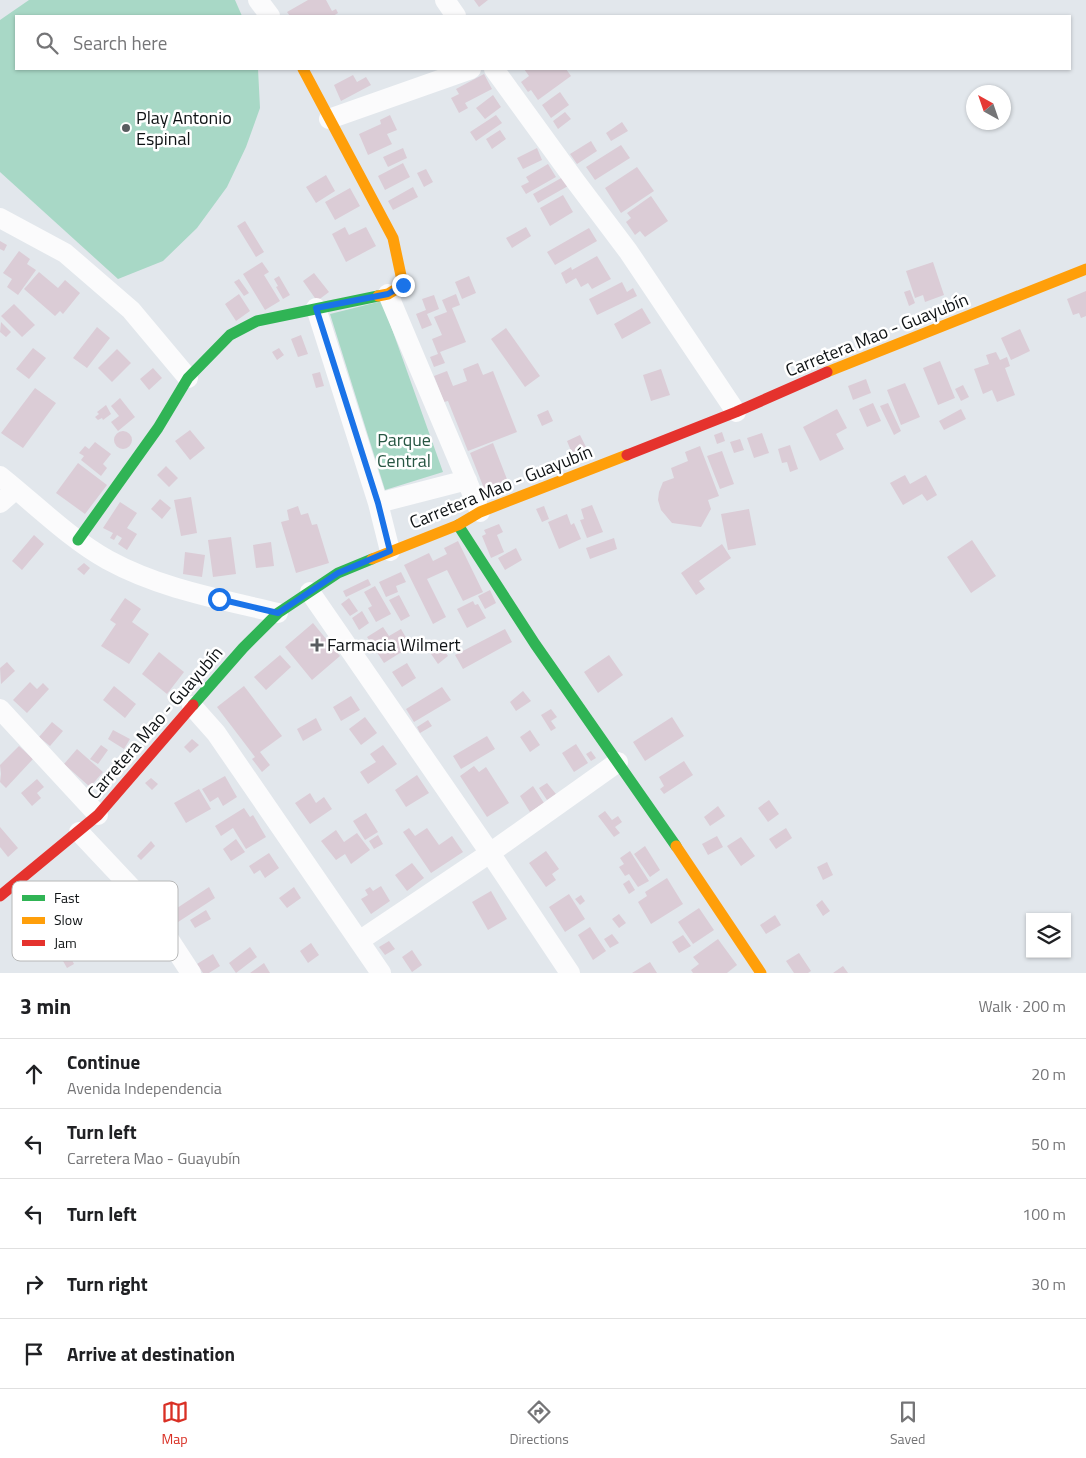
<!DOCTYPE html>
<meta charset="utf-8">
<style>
:root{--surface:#fff;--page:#f2f2f2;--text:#202124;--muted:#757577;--line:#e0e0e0;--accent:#d93025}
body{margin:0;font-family:"Titillium Web",sans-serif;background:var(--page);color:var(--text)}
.controls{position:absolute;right:15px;bottom:15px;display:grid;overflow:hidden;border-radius:0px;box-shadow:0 1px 4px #0004}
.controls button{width:45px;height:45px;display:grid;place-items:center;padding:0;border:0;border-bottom:1px solid var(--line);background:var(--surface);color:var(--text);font:25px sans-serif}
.compass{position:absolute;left:966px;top:85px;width:45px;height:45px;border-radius:50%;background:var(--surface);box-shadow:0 1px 4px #0004;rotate:320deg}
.stop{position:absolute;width:15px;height:15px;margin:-11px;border:4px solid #1a73e8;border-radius:50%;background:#fff}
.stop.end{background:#1a73e8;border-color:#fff;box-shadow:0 1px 5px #0008}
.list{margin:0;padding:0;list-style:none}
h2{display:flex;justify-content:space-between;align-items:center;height:65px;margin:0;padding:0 20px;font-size:21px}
h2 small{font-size:16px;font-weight:400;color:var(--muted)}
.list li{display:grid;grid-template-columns:32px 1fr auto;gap:15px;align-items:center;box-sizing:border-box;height:70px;padding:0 20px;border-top:1px solid var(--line)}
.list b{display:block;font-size:19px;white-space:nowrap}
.list p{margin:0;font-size:16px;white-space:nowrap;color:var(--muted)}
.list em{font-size:16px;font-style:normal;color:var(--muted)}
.icon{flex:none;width:28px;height:28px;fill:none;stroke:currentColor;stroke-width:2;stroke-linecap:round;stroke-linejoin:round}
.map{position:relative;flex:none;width:1086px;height:973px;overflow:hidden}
.search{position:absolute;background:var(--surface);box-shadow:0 1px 4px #0004;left:15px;right:15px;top:15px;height:55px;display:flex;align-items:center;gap:12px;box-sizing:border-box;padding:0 18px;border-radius:0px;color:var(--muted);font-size:19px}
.sheet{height:415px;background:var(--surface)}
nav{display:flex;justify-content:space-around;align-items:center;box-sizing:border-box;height:70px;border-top:1px solid var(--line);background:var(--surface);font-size:14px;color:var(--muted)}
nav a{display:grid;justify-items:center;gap:2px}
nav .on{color:var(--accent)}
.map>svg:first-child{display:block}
</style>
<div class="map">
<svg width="1086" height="973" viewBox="0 0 1086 973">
<rect width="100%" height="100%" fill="#e2e7ec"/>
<path fill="#a8d8c6" d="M29 0H235L242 16H16V69H258L260 108 246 147 227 187 197 228 163 261 118 279 0 172V20Z
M382 301 443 472 385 490 330 314Z"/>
<path fill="#dbccd6" d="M308 0H326L332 11 336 9 338 13 333 16H290L287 12Z
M474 0H488L479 7Z
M524 69H566L571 76 538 100 531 90 528 92 521 82 529 76Z
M484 74 492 89 465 103 468 108 459 113 451 98 459 94 456 89Z
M353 75 357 82 366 77 371 85 341 101 334 85Z
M560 92 569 105 551 118 542 105Z
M493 95 501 107 485 119 476 108Z
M565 112 571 119 558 129 553 121Z
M390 115 397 130 387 134 392 144 368 155 359 134 381 124 380 120Z
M496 115 502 123 476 141 470 132Z
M622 122 628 131 611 141 606 133Z
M500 130 506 139 492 149 486 139Z
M591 141 597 151 577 164 570 154Z
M621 145 630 158 595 180 586 167Z
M403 148 407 158 388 167 383 157Z
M537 148 542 160 523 169 517 158Z
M403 163 410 177 385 190 378 176Z
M548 164 556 177 526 194 521 186 529 182 526 177Z
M637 167 654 191 621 213 605 188Z
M426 169 433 182 424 187 417 173Z
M326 175 335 191 316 203 306 187Z
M563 177 568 186 538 203 533 194Z
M413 187 418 197 393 210 388 201Z
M350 188 360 206 335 220 325 202Z
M563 195 573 212 550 226 540 208Z
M651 196 668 221 645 237 640 231 635 235 626 222 631 218 627 213Z
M245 221 264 252 256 257 237 226Z
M345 227 349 235 366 227 376 246 346 262 332 234Z
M526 227 531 236 512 248 506 238Z
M589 228 597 241 555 265 547 252Z
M0 241 7 245 4 251 0 249Z
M19 251 30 259 27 264 36 270 18 295 7 287 12 279 3 273Z
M597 256 611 279 592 289 588 283 581 287 576 278 566 284 561 273 571 267 572 270Z
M262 262 269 272 264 275 280 301 265 310 243 274Z
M933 262 944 295 925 302 923 295 915 298 906 271Z
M39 272 58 288 65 280 80 293 63 314 60 311 55 316 24 289Z
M314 273 329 292 317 301 303 281Z
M279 276 290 295 283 299 276 287 278 286 274 279Z
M469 276 476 293 462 299 455 282Z
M239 279 249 293 244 296 234 282Z
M622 282 627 292 633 288 637 296 597 315 589 299Z
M910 290 915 303 909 306 904 292Z
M1086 291V316L1081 318 1079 313 1073 315 1067 299Z
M239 294 250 311 236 321 225 304Z
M456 294 460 305 452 308 466 342 440 352 445 363 434 367 430 357 438 354 432 339 442 335 434 317 447 312 442 300Z
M434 295 439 309 427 314 432 325 422 329 416 314 426 310 422 299Z
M14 304 35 325 22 337 1 316Z
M642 308 651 323 622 339 614 324Z
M1 322 11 332 6 337 0 332Z
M97 327 110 338 87 368 73 358Z
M506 328 540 376 525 387 491 339Z
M1020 329 1030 351 1011 360 1001 338Z
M301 335 308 354 298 357 291 339Z
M33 348 46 358 29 379 16 369Z
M279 348 284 355 277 360 272 352Z
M117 349 131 363 112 382 98 368Z
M996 352 1000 360 1007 357 1010 366 1005 368 1015 395 997 402 992 390 983 394 974 369 989 364 986 355Z
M940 361 955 398 938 405 923 368Z
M478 363 483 375 493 371 517 432 468 451 448 401 444 402 434 376 447 371 453 386 467 381 463 369Z
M153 368 162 378 149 390 140 379Z
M661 369 670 395 651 401 643 375Z
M320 372 324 386 316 388 312 374Z
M866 379 871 393 853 400 848 386Z
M905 383 920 417 901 425 887 390Z
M963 385 969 397 961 401 955 389Z
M35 388 56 403 23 448 1 433Z
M120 398 135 417 118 431 111 422 119 416 111 406Z
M873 403 881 421 867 427 859 409Z
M888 403 901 431 894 435 880 406Z
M106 405 111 414 103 420 102 418 98 420 95 417 99 414 97 412Z
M837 409 847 428 836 434 844 449 820 461 803 427Z
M961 409 966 419 944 430 939 421Z
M548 410 553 421 542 426 537 415Z
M190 430 205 448 190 460 175 441Z
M114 440a9 9 0 1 1 18 0a9 9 0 1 1-18 0Z
M722 432 725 441 717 444 714 435Z
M762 433 769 453 754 458 747 438Z
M580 435 588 451 574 458 567 441Z
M740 439 744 450 734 453 730 442Z
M95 442 111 454 103 464 107 468 101 476 81 460 84 456 79 453 85 446 89 449Z
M493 443 510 487 487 496 470 453Z
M790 445 798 469 790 472 787 462 782 463 778 449Z
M700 446 719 496 708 500 711 509 701 527 672 523 661 510 658 500 659 492 663 482 674 478 671 468 688 461 685 452Z
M722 451 734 484 720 489 707 456Z
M78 463 107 485 85 514 56 493Z
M166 466 178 478 169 487 157 475Z
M905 475 910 484 926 475 937 495 927 501 922 494 903 505 890 483Z
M191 497 197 533 181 536 174 500Z
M160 499 171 508 162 519 151 509Z
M120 502 137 513 127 528 137 534 127 550 118 544 122 538 117 535 114 540 110 538 113 533 103 528Z
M592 505 603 532 587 538 580 520 584 519 581 509Z
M298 506 301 515 308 513 312 525 317 524 329 563 296 573 281 522 289 520 287 510Z
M544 506 549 519 542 522 536 509Z
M749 509 756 545 728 550 721 514Z
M567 514 571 525 574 523 581 539 559 549 548 522Z
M499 524 503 532 497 535 504 552 491 558 482 536 486 534 484 530Z
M34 535 44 544 22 570 12 561Z
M231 537 236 574 213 577 208 540Z
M614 538 617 549 590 559 586 548Z
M972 540 996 576 971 593 947 557Z
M458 541 483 592 463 601 447 570 427 579 446 617 433 624 404 565 429 553 433 561 447 554 444 548Z
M271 542 274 566 256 568 253 545Z
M722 544 731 558 699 581 705 589 696 595 681 573Z
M516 548 522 560 505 570 498 558Z
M185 552 205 555 202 577 183 574Z
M84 563 90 568 84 575 77 569Z
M401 572 406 582 396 586 398 592 386 597 379 582Z
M368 579 371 585 346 597 343 591Z
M375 586 391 614 376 622 368 608 372 606 364 592Z
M490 590 496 603 485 609 478 596Z
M399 595 410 616 401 621 389 600Z
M125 598 141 609 132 622 149 634 129 664 101 646 116 624 110 620Z
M349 598 358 611 350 616 341 604Z
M473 601 475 605 478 604 486 618 467 628 457 609Z
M362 611 369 623 359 630 352 618Z
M313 623 340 656 312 680 285 647Z
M383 627 389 636 401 629 411 646 384 663 367 637Z
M505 629 512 642 463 669 455 655Z
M420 642 424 648 419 651 414 645Z
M440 644 448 656 438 664 429 651Z
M159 652 184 672 167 694 142 674Z
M280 655 291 667 266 690 254 677Z
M609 655 623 675 598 693 584 672Z
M7 662 15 671 1 684 0 668Z
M407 663 416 678 402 687 392 672Z
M30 682 37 689 43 683 49 689 27 713 13 700Z
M114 686 136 704 125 718 103 700Z
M244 686 282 736 260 752 270 765 262 772 252 759 255 757 217 707Z
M442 687 451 700 414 722 406 709Z
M523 691 531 701 516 711 510 702Z
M351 696 360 710 341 721 333 707Z
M551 709 557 717 551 721 556 728 551 731 541 715Z
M365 717 377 733 361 745 349 729Z
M672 717 684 736 645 761 633 742Z
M316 718 322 730 303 741 297 729Z
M428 720 432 726 420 733 417 727Z
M52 722 63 731 50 746 39 737Z
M113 730 130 739 124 749 108 739Z
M530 730 540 745 530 752 520 737Z
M487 736 495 749 461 769 453 756Z
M192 739 199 745 190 753 184 747Z
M576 744 588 763 574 772 562 753Z
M101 745 108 750 98 764 90 759Z
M383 745 397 764 368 784 360 772 376 762 370 754Z
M19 746 33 759 6 788 0 782 1 774 0 765Z
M77 749 103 772 90 787 64 764Z
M591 751 596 758 591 761 586 754Z
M684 761 693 775 664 794 660 789 664 786 659 777Z
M474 766 479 772 486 767 509 803 487 817 460 776Z
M417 775 429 793 406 807 395 790Z
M225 776 237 797 223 806 218 797 210 802 202 789Z
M151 778 158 784 152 790 145 783Z
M37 779 44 787 37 793 41 798 32 806 21 793Z
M547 783 556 794 547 800 539 788Z
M533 786 544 803 530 812 520 796Z
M199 789 211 809 186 823 174 803Z
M310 793 316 803 324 797 332 809 310 824 295 803Z
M769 800 779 814 768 822 758 808Z
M718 806 725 816 710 826 704 817Z
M244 808 250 817 253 815 266 837 246 849 233 828 221 836 215 826Z
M605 811 612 820 618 816 622 822 615 827 620 833 614 837 598 816Z
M366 813 378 832 365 840 353 821Z
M0 827 18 848 8 857 0 847Z
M409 828 415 836 427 828 439 845 452 836 463 852 431 873 403 832Z
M786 828 792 838 776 849 769 839Z
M336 830 344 842 357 833 370 850 351 864 345 854 336 860 321 841Z
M378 835 383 844 374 849 369 841Z
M717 836 723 847 708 855 702 844Z
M741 837 755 856 741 866 727 846Z
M236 839 245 852 231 861 223 849Z
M151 841 155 846 141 860 137 856Z
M645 846 660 870 650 877 634 854Z
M546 851 559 869 552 874 556 880 546 887 529 863Z
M630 851 649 881 638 887 629 874 625 876 619 867 624 864 620 858Z
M269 853 279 868 265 878 260 870 254 874 249 866Z
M827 862 833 875 823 880 817 867Z
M412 863 424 878 407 891 395 875Z
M667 878 683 904 651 924 638 902 647 896 645 892Z
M629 880 635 890 629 894 623 884Z
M381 886 390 901 371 914 361 899 368 895 365 890 370 887 373 891Z
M209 887 215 898 175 924 168 914Z
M294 887 301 898 287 908 279 898Z
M491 891 507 919 488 930 472 902Z
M569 894 585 919 565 932 549 907Z
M581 895 585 901 580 905 575 899Z
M822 900 830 911 823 916 816 905Z
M699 908 714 930 693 944 678 922Z
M206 910 211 919 195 928 190 920Z
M619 914 626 923 619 928 612 919Z
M775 915 781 925 766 934 760 925Z
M590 927 606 951 593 960 578 935Z
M612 934 619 943 610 948 604 939Z
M683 935 691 946 679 953 672 942Z
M718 939 737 965 727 973H693L691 970 699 964 693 957Z
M389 941 395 949 385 955 379 947Z
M311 943 319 955 308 963 300 951Z
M250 947 257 957 236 973 229 963Z
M67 950 74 964 67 968 59 954Z
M412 950 422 965 412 972 402 957Z
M799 953 811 971 808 973H794L786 961Z
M213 954 220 966 209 973H203L197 964Z
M650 962 657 973H632Z
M264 963 270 973H250Z
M843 966 848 973H833Z"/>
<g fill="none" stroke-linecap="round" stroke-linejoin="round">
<path stroke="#fbfbfc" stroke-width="20" d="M258 0 270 16
M445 0 456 16
M494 69 576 182 628 251 736 412
M329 119 471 69
M0 218 65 253 131 310 188 378
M388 294 480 512
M316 308 378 503 390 551
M0 476C34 503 70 539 108 560 161 589 220 599 278 613
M0 503 16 489
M378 503 467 480
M310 592 490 853 570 973
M192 706 216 733 381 973
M0 709 98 815
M79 832 144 901 191 973
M359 941 490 853 618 762"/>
<path stroke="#30b455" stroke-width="11" d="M458 525 535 644 676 846
M78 540 158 428 188 378 230 335 257 321 378 296
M193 705 243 648 278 613 338 573 372 559"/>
<path stroke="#ff9f0a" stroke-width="11" d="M303 69 393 238 403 285 388 294 378 296
M827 372 1086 269
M372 559 458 525 480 512 627 455
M676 846 761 973"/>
<path stroke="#e5322d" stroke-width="11" d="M627 455 736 412 827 372
M0 896 98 815 193 705"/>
</g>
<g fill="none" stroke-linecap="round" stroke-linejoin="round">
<path stroke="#1a73e8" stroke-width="6" d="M219 599 278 613 338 573 390 551 378 503 316 308 388 294 403 285"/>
</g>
<g fill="#585d60" stroke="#fff" stroke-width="2">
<circle cx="126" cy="128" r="5"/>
<path d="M314.5 637.5h5v5h5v5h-5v5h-5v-5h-5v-5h5z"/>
</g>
<g text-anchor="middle" stroke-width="5" stroke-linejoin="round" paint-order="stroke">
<g font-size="18" fill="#0e1214" stroke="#fff" text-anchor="start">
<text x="136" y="124">Play Antonio<tspan x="136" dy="21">Espinal</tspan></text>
<text x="327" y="651">Farmacia Wilmert</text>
</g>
<g font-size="18" fill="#0e1214" stroke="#fff">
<text transform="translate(877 335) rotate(-22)" y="6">Carretera Mao - Guayubín</text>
<text transform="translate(501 487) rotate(-22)" y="6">Carretera Mao - Guayubín</text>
<text transform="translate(155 723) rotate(-49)" y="6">Carretera Mao - Guayubín</text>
</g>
<g font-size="18" fill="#275643" stroke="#fff">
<text x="404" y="446">Parque<tspan x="404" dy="21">Central</tspan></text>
</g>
</g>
<rect x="12" y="881" width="166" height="80" rx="8" fill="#fff" stroke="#b7b8b8" stroke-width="1"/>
<rect x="22" y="895" width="23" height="6" fill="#30b455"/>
<rect x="22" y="917" width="23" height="7" fill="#ff9f0a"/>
<rect x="22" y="940" width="23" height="6" fill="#e5322d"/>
<g font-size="14" fill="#0e1214">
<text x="54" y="903">Fast</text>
<text x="54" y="925">Slow</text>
<text x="54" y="948">Jam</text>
</g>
</svg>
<div class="controls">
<button><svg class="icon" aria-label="layers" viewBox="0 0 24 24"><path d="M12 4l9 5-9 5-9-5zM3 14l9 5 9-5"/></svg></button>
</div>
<svg class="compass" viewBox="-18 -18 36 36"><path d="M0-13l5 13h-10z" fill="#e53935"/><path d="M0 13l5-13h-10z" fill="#757577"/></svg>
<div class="stop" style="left:219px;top:599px"></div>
<div class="stop end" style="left:403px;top:285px"></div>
<div class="search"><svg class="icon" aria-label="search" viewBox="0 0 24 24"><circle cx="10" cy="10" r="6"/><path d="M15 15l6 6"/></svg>Search here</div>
</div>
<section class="sheet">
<h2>3 min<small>Walk · 200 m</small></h2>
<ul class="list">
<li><svg class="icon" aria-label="ahead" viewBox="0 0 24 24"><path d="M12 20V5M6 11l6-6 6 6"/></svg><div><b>Continue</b><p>Avenida Independencia</p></div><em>20 m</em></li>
<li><svg class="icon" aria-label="left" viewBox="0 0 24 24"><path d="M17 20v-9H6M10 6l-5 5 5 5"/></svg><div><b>Turn left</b><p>Carretera Mao - Guayubín</p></div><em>50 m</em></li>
<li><svg class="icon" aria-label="left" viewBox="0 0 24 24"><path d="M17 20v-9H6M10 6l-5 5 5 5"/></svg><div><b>Turn left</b></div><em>100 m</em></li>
<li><svg class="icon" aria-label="right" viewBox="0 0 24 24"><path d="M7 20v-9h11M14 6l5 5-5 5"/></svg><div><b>Turn right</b></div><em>30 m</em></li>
<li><svg class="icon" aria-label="arrive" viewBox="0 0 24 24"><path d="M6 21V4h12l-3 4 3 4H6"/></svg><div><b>Arrive at destination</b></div></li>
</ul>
</section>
<nav>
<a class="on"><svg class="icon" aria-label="map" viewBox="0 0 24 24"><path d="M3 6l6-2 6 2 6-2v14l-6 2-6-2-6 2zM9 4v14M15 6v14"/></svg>Map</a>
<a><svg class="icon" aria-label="directions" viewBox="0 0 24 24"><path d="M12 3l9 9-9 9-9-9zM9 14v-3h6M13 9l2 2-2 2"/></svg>Directions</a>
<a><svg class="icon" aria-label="saved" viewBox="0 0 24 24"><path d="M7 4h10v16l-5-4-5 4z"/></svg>Saved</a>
</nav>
